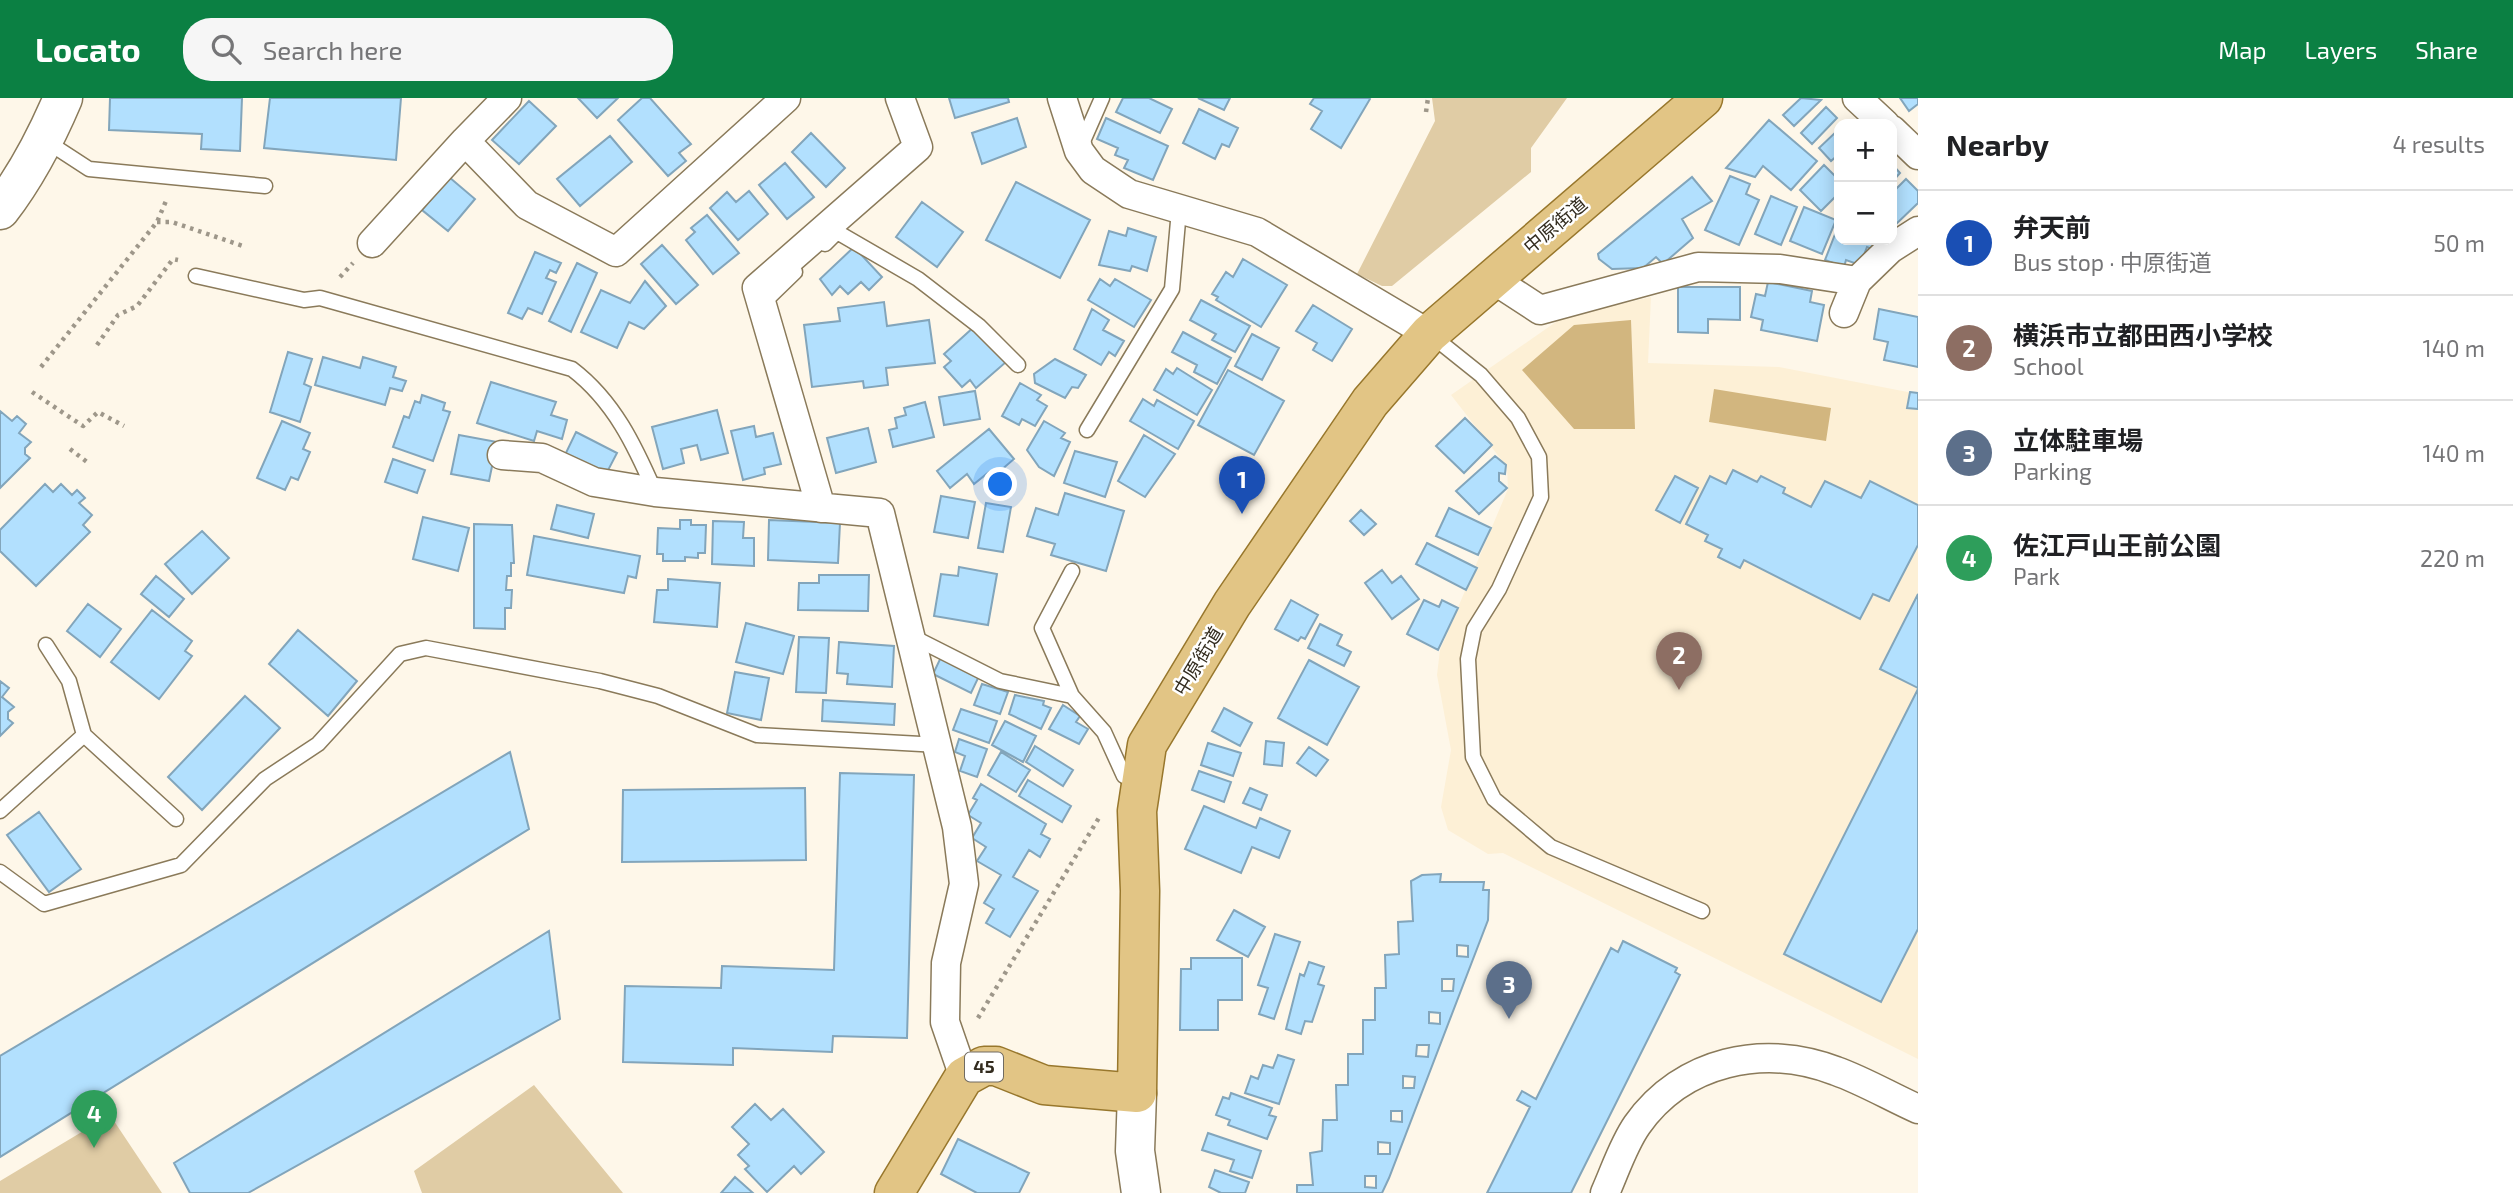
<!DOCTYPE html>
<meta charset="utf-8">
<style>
:root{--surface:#fff;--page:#f6f6f6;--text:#202124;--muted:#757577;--line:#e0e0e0;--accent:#0b8043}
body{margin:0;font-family:"Exo 2","Noto Sans JP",sans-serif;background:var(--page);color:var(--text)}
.controls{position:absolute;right:21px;top:21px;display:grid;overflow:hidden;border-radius:14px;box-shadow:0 4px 18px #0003}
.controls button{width:63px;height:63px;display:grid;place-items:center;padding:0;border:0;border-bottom:2px solid var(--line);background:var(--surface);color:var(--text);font:35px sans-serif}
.you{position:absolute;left:1001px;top:387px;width:24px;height:24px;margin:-18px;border:5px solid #fff;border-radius:50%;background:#1a73e8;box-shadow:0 0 0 10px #1a73e833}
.badge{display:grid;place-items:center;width:46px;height:46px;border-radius:50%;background:var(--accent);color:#fff;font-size:23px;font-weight:700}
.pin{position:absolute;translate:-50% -58px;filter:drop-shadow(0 2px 4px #0008)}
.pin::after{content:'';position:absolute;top:37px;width:24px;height:21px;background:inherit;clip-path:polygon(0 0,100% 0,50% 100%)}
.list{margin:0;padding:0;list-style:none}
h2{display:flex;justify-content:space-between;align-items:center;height:91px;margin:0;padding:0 28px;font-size:30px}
h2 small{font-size:23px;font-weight:400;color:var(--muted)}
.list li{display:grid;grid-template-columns:46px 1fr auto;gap:21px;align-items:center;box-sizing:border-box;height:105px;padding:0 28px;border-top:2px solid var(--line)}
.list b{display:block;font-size:26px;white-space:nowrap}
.list p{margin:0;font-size:23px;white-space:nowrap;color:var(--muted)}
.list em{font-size:23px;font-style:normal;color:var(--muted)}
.icon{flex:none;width:38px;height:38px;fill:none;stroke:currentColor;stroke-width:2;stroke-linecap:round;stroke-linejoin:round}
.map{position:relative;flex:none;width:1918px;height:1095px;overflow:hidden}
header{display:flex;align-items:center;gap:42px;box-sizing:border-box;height:98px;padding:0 35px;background:var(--accent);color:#fff}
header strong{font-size:33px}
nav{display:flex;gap:38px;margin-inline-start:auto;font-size:24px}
.search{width:490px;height:63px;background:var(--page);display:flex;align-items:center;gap:18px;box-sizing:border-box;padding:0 24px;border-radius:28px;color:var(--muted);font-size:26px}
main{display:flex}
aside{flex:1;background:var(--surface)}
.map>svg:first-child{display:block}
</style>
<header>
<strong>Locato</strong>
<div class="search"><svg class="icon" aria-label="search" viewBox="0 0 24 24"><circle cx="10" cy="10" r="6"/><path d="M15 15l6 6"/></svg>Search here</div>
<nav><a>Map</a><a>Layers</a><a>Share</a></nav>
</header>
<main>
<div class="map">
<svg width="1918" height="1095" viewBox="0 0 1918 1095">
<rect width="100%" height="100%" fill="#fef7e9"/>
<path fill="#fdf0d6" d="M1651 199 1648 265 1779 269 1918 296V961L1503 755 1488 756 1448 732 1441 709 1451 652 1437 577 1440 552 1508 391 1507 369 1451 297 1563 219Z"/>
<path fill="#e0cca5" d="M1432 0H1567L1531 50V74L1392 188H1382L1357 176 1435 23Z
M534 987 623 1095H422L414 1073Z
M110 1017 162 1095H0V1083Z"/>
<path fill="#d2b67f" d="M1631 222 1635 331H1574L1522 272 1574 227Z
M1714 291 1831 310 1826 343 1709 324Z"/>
<path fill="#b2e0fe" stroke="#82a5bb" stroke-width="2" fill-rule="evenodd" d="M110 0H242L240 53 201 51 202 36 109 32Z
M270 0H401L396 62 264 50Z
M578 0H618L597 20Z
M642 0H650L691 46 679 55 686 63 668 78 618 22Z
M949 0H1008L1009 4 955 20Z
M1123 0H1149L1172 11 1160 35 1116 14Z
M1198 0H1230L1224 12Z
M1314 0H1369L1370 1 1341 50 1311 31 1322 13 1310 6Z
M1801 0 1821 2 1794 28 1783 17Z
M1900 0H1918V6L1909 13Z
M529 3 556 28 519 66 492 42Z
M1826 9 1837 20 1812 46 1801 35Z
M1199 11 1238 30 1229 49 1222 46 1215 61 1183 45Z
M1017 20 1026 49 982 66 972 35Z
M1106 20 1168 48 1153 82 1124 70 1128 62 1115 57 1118 50 1097 41Z
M1769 22 1817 63 1791 92 1763 68 1755 79 1726 70Z
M1839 31V56L1831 63 1819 50Z
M811 35 845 70 826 89 792 54Z
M610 38 632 64 580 108 557 81Z
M785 65 814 99 787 121 759 87Z
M1892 66 1900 75 1892 84Z
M1824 67 1839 82V95L1821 113 1800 92Z
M1730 78 1750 86 1746 96 1759 102 1739 147 1705 132Z
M449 79 475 101 448 133 422 112Z
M1692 79 1712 103 1682 121 1693 140 1663 166 1656 159 1643 170 1612 171 1599 161 1598 156Z
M1906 81 1918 93V105L1892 130V95Z
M1016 84 1090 122 1060 180 986 142Z
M749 93 768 116 738 142 710 110 727 94 736 104Z
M1771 98 1797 109 1781 147 1755 136Z
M922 104 963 134 937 169 896 139Z
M1804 109 1836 122 1822 156 1790 143Z
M707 117 739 155 713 176 686 142 695 134 691 130Z
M1839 126V142H1876L1872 151 1867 149 1860 167 1846 162 1844 169 1825 162Z
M1128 130 1156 139 1147 173 1132 168 1130 173 1099 167 1109 133 1126 138Z
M662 147 698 187 676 206 641 166Z
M854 149 882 179 869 192 861 184 848 196 840 188 832 197 820 181Z
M535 154 561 165 556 175 550 172 546 180 556 184 542 216 528 210 522 221 508 215Z
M1243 161 1287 187 1261 229 1216 202 1218 199 1212 196 1226 174 1233 179Z
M577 165 597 175 571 234 549 223Z
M1100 181 1110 188 1115 181 1151 202 1134 229 1088 202Z
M645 183 666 208 644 231 629 224 617 250 581 234 601 192 630 205Z
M1768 184 1812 193 1810 204 1824 207 1817 243 1761 232 1763 222 1751 219 1756 196 1765 198Z
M1678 189H1740V222L1708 221V235L1678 234Z
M1201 202 1250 228 1235 254 1212 242 1216 236 1190 222Z
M884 204 887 228 929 222 935 265 886 270 888 287 864 290 863 283 812 289 804 227 840 223 838 210Z
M1313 207 1352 231 1332 263 1313 252 1317 245 1296 233Z
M1092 211 1109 222 1103 232 1124 243 1115 258 1109 254 1101 267 1074 251Z
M1879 211 1918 219V269L1884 262 1888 244 1874 241Z
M975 228 1006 264 976 290 970 282 962 289 944 269 951 263 944 256Z
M1183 234 1231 260 1217 286 1194 274 1197 267 1172 254Z
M1252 236 1279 250 1262 282 1235 268Z
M288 254 312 261 304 286 311 289 300 324 270 314Z
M323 259 360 270 363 259 396 269 393 279 406 283 402 293 390 290 385 307 315 287Z
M1055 261 1086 277 1078 290 1072 289 1065 300 1035 285 1034 276Z
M1177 270 1212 292 1197 317 1154 292 1166 271 1173 276Z
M1228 272 1284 303 1254 357 1198 327Z
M491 284 556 304 551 317 567 322 562 341 537 333 534 343 477 325Z
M1020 285 1041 297 1037 302 1047 308 1035 328 1022 321 1019 327 1002 318Z
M975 293 980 321 944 327 939 299Z
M1910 294 1918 295V311L1907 310Z
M422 297 445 305 443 312 450 314 433 363 393 349 404 318 409 320 415 303 420 305Z
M1143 301 1154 308 1157 302 1194 323 1178 351 1130 323Z
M925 304 934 339 893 349 889 332 897 330 895 320 906 317 904 310Z
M717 312 728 355 701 362 697 347 681 351 684 365 663 371 652 329Z
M0 313 12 323 17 318 26 326 19 335 31 344 25 350V356L30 360 0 390Z
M1465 320 1492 347 1464 375 1436 348Z
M282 323 310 335 303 351 310 354 298 382 291 379 285 392 257 380Z
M1044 323 1065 335 1061 340 1070 344 1054 378 1039 369 1027 352Z
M754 328 756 339 773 335 781 366 764 370 765 376 743 382 731 333Z
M868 330 876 364 836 375 827 340Z
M989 331 1014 361 993 379 989 374 974 386 967 376 950 390 937 373Z
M576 334 617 355 603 382 563 361Z
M459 337 497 344 489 383 451 376Z
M1144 337 1175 356 1145 399 1118 383Z
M1075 353 1117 364 1105 399 1064 385Z
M1495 358 1506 367 1505 376 1499 375V383L1507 390 1479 416 1456 393Z
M393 361 425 372 417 395 385 384Z
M1733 372 1757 384 1761 378 1785 390 1783 395 1811 409 1825 383 1861 400 1870 383 1918 407V447L1889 503 1873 496 1860 521 1744 462 1740 470 1718 459 1722 451 1705 443 1708 437 1686 426 1710 378 1726 386Z
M1675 378 1698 390 1680 425 1656 412Z
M45 386 53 394 61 386 72 397 77 392 85 400 79 405 92 417 83 427 90 434 36 488 0 453V432Z
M1065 395 1124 413 1106 473 1051 457 1055 446 1027 438 1036 410 1058 417Z
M941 398 975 404 968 440 934 434Z
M986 405 1011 409 1003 454 978 450Z
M557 407 594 416 588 440 551 431Z
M1449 410 1491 430 1478 457 1436 438Z
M1361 412 1376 426 1364 437 1350 423Z
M423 419 469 430 458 473 413 461Z
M680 422H691V427H706L705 455H698V460L685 459V463H663V456H657L658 430 680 431Z
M769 422 840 425 838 465 768 462Z
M713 423 744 424 743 440H754V468L712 466Z
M474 426 512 427 514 465H511V478H507L506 492H512L511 510H505V531L474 530Z
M202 433 229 460 192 496 165 466Z
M534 438 640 458 636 480 628 478 624 495 527 477Z
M1427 445 1477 470 1466 492 1416 466Z
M959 469 997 476 988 527 934 518 941 476 958 478Z
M1382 472 1392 485 1401 478 1419 501 1392 521 1365 485Z
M819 477H869L868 513 798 512 799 485H819Z
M156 478 184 501 169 519 141 496Z
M668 481 720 485 717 529 654 524 657 492H668Z
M1918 496V590L1880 571Z
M1291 502 1318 517 1305 541 1301 539 1298 543 1275 531Z
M1424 502 1439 509 1442 502 1458 510 1438 552 1407 536Z
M88 506 121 531 100 559 67 533Z
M152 512 192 543 185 553 192 558 159 601 111 564Z
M746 525 794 538 783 576 736 564Z
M1320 526 1342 537 1337 547 1351 554 1344 568 1308 550Z
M298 532 357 583 328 618 269 566Z
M799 539 829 540 826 595 796 594Z
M839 544 894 548 892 589 847 586 848 576 837 575Z
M942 557 980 576 971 595 933 576Z
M1309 562 1359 589 1327 647 1278 620Z
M735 574 769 580 761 622 727 615Z
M0 583 9 590 2 599 14 609 8 614V621L13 625 0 638Z
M982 586 1008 594 1000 616 974 607Z
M1918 591V831L1881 904 1784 856Z
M1015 597 1044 603 1043 607 1051 610 1041 631 1009 616Z
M245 598 280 630 202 712 168 679Z
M823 602 895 606 894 627 822 623Z
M1063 607 1080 618 1076 624 1088 631 1079 646 1049 631Z
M1224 610 1252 625 1240 648 1212 633Z
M961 611 997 623 989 645 953 632Z
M1005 623 1036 638 1023 664 992 647Z
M959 641 987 651 977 679 960 673 965 658 955 654Z
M1266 643 1284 645 1282 668 1264 666Z
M1208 645 1241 655 1233 678 1201 667Z
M1035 648 1073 672 1063 688 1026 664Z
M1309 649 1328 662 1316 678 1297 665Z
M510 654 529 731 0 1059V958Z
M1001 654 1030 672 1016 694 988 677Z
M1199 673 1231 684 1224 704 1192 692Z
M840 675 914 677 907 940 833 938 832 954 733 950V967L623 964 625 888 721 890 722 868 834 872Z
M1028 682 1071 708 1062 724 1019 698Z
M981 686 1046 726 1041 736 1050 741 1040 759 1029 752 1013 779 1038 793 1010 839 986 825 994 811 984 805 1001 777 977 763 986 749 972 740 981 725 968 717 977 702 973 700Z
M805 690 806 762 622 764 623 692Z
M1250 690 1267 697 1261 712 1243 705Z
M1204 708 1256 730 1260 720 1290 733 1279 760 1252 749 1241 775 1185 751Z
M39 714 81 771 49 794 7 737Z
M1441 776 1440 784H1484L1483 792H1489L1488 822 1389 1080 1382 1095H1297V1087H1313L1310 1055 1322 1053 1323 1022H1337L1336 987H1348V956H1363V922H1375V890H1386L1385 857 1399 856 1398 824 1413 823 1411 783 1422 777ZM1457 847 1468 848V859L1457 858ZM1442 881H1454L1453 893H1442ZM1429 914 1440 915V926L1429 925ZM1417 947H1429L1428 959 1416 958ZM1403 978 1415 979 1414 990H1403ZM1391 1013H1402V1024L1391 1023ZM1378 1044 1390 1045V1056H1378ZM1365 1078H1376V1090L1365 1089Z
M1234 812 1265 829 1248 859 1217 842Z
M549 833 560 921 248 1095H190L174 1065Z
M1275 836 1300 844 1274 921 1259 916 1268 890 1258 887Z
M1623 843 1677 870 1675 874 1680 877 1571 1095H1487L1530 1009 1517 1002 1522 993 1536 1001 1611 850 1618 854Z
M1191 860H1242V902H1218V932H1180L1181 871H1191Z
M1309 864 1324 869 1318 886 1324 888 1312 924 1305 923 1301 936 1286 931 1300 876 1304 878Z
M1278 957 1294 962 1279 1006 1245 995 1251 978 1258 981 1263 967 1273 970Z
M1231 995 1272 1010 1269 1017 1276 1019 1267 1041 1228 1027 1230 1022 1216 1017 1223 999 1229 1001Z
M755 1006 771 1022 783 1011 824 1054 801 1076 794 1068 767 1094 745 1071 749 1068 738 1057 749 1046 732 1029Z
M1208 1035 1261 1053 1252 1080 1230 1073 1234 1062 1202 1052Z
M958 1041 1029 1075 1019 1095H977L941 1076Z
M1215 1072 1249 1084 1245 1095H1221L1209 1089Z
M735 1079 753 1095H721Z"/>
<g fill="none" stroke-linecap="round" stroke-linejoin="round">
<g stroke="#8a7a5a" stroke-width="17">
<path id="lane" d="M46 43 89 71 265 88
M1080 50 1102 0
M825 146 837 134 918 181 979 228 1018 267
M196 178 304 202 320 200 572 271C614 303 635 348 655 394
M761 207 795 174
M1431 237 1481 277 1518 320 1539 359 1541 399 1499 491 1474 531 1468 561 1473 659 1494 701 1551 749 1702 813
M1087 332 1172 191 1179 112
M1072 473 1042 530 1072 598 1104 634 1124 678
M911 538 1000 583 1072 598
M46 547 69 583 84 637
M0 713 84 637 176 721
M0 774 44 806 181 767 265 681 318 646 400 556 426 550 600 583 658 598 757 637 939 647"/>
</g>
<g stroke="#8a7a5a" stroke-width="31">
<path id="street" d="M507 0 465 43 527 107 616 154 786 0
M1062 0 1079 53 1093 72 1129 96 1257 134 1429 236
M1857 0 1885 26
M1892 32 1918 57
M372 145 465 43
M1491 180 1540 212 1698 169 1780 171 1857 183 1890 151 1918 133
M1844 215 1857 183
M502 357 542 360 594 384 655 394 880 415 957 729 964 786 946 865 945 924 964 979
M821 410 757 190 918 49 900 0
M1605 1095C1615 1073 1623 1047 1637 1027 1682 963 1764 945 1836 973 1864 983 1891 999 1918 1011"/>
</g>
<g stroke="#8a7a5a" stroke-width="41">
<path id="secondary" d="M0 112C27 77 46 40 63 0
M1137 995 1135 1053 1141 1095"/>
</g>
<g stroke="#98772c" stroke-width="41">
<path id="primary" d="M894 1095 964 979 984 968H996L1044 987 1137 995 1140 793 1137 713 1147 647 1232 506 1370 304 1429 236 1703 0"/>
</g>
<path stroke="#9e978a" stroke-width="4.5" stroke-dasharray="3.5 5" stroke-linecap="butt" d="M1426 14 1428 0
M157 124H172L243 148
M340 179 353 165
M97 247 118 217 137 208 173 161 178 162
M41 269 157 124 166 103
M32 294 83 328 98 314 124 328
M70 351 87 364
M978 920 1100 718"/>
<use href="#lane" stroke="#fff" stroke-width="14"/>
<use href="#street" stroke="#fff" stroke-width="28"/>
<use href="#secondary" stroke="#fff" stroke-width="38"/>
<use href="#primary" stroke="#e2c585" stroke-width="38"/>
</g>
<g text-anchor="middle" stroke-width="5" stroke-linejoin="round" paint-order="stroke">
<rect fill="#fff" stroke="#706b62" stroke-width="2" x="965" y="954.5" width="38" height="29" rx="5"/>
<g font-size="18" font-weight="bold" fill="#332c1f">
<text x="984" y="975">45</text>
</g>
<g font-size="19" fill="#332c1f" stroke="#fff">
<text transform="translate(1555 127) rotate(-40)" y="7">中原街道</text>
<text transform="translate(1198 563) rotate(-59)" y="7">中原街道</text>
</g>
</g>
</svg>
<div class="controls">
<button>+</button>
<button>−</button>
</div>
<div class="you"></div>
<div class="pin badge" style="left:1242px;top:416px;background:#1a4fb4">1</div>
<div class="pin badge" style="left:1679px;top:592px;background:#8d6e63">2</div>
<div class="pin badge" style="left:1509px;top:921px;background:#5c6f8a">3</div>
<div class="pin badge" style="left:94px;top:1050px;background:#2e9e5b">4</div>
</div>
<aside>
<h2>Nearby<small>4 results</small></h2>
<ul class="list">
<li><span class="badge" style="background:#1a4fb4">1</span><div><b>弁天前</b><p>Bus stop · 中原街道</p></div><em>50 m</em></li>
<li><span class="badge" style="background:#8d6e63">2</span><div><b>横浜市立都田西小学校</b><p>School</p></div><em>140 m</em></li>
<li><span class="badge" style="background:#5c6f8a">3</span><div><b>立体駐車場</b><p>Parking</p></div><em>140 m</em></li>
<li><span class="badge" style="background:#2e9e5b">4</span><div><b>佐江戸山王前公園</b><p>Park</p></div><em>220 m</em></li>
</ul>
</aside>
</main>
